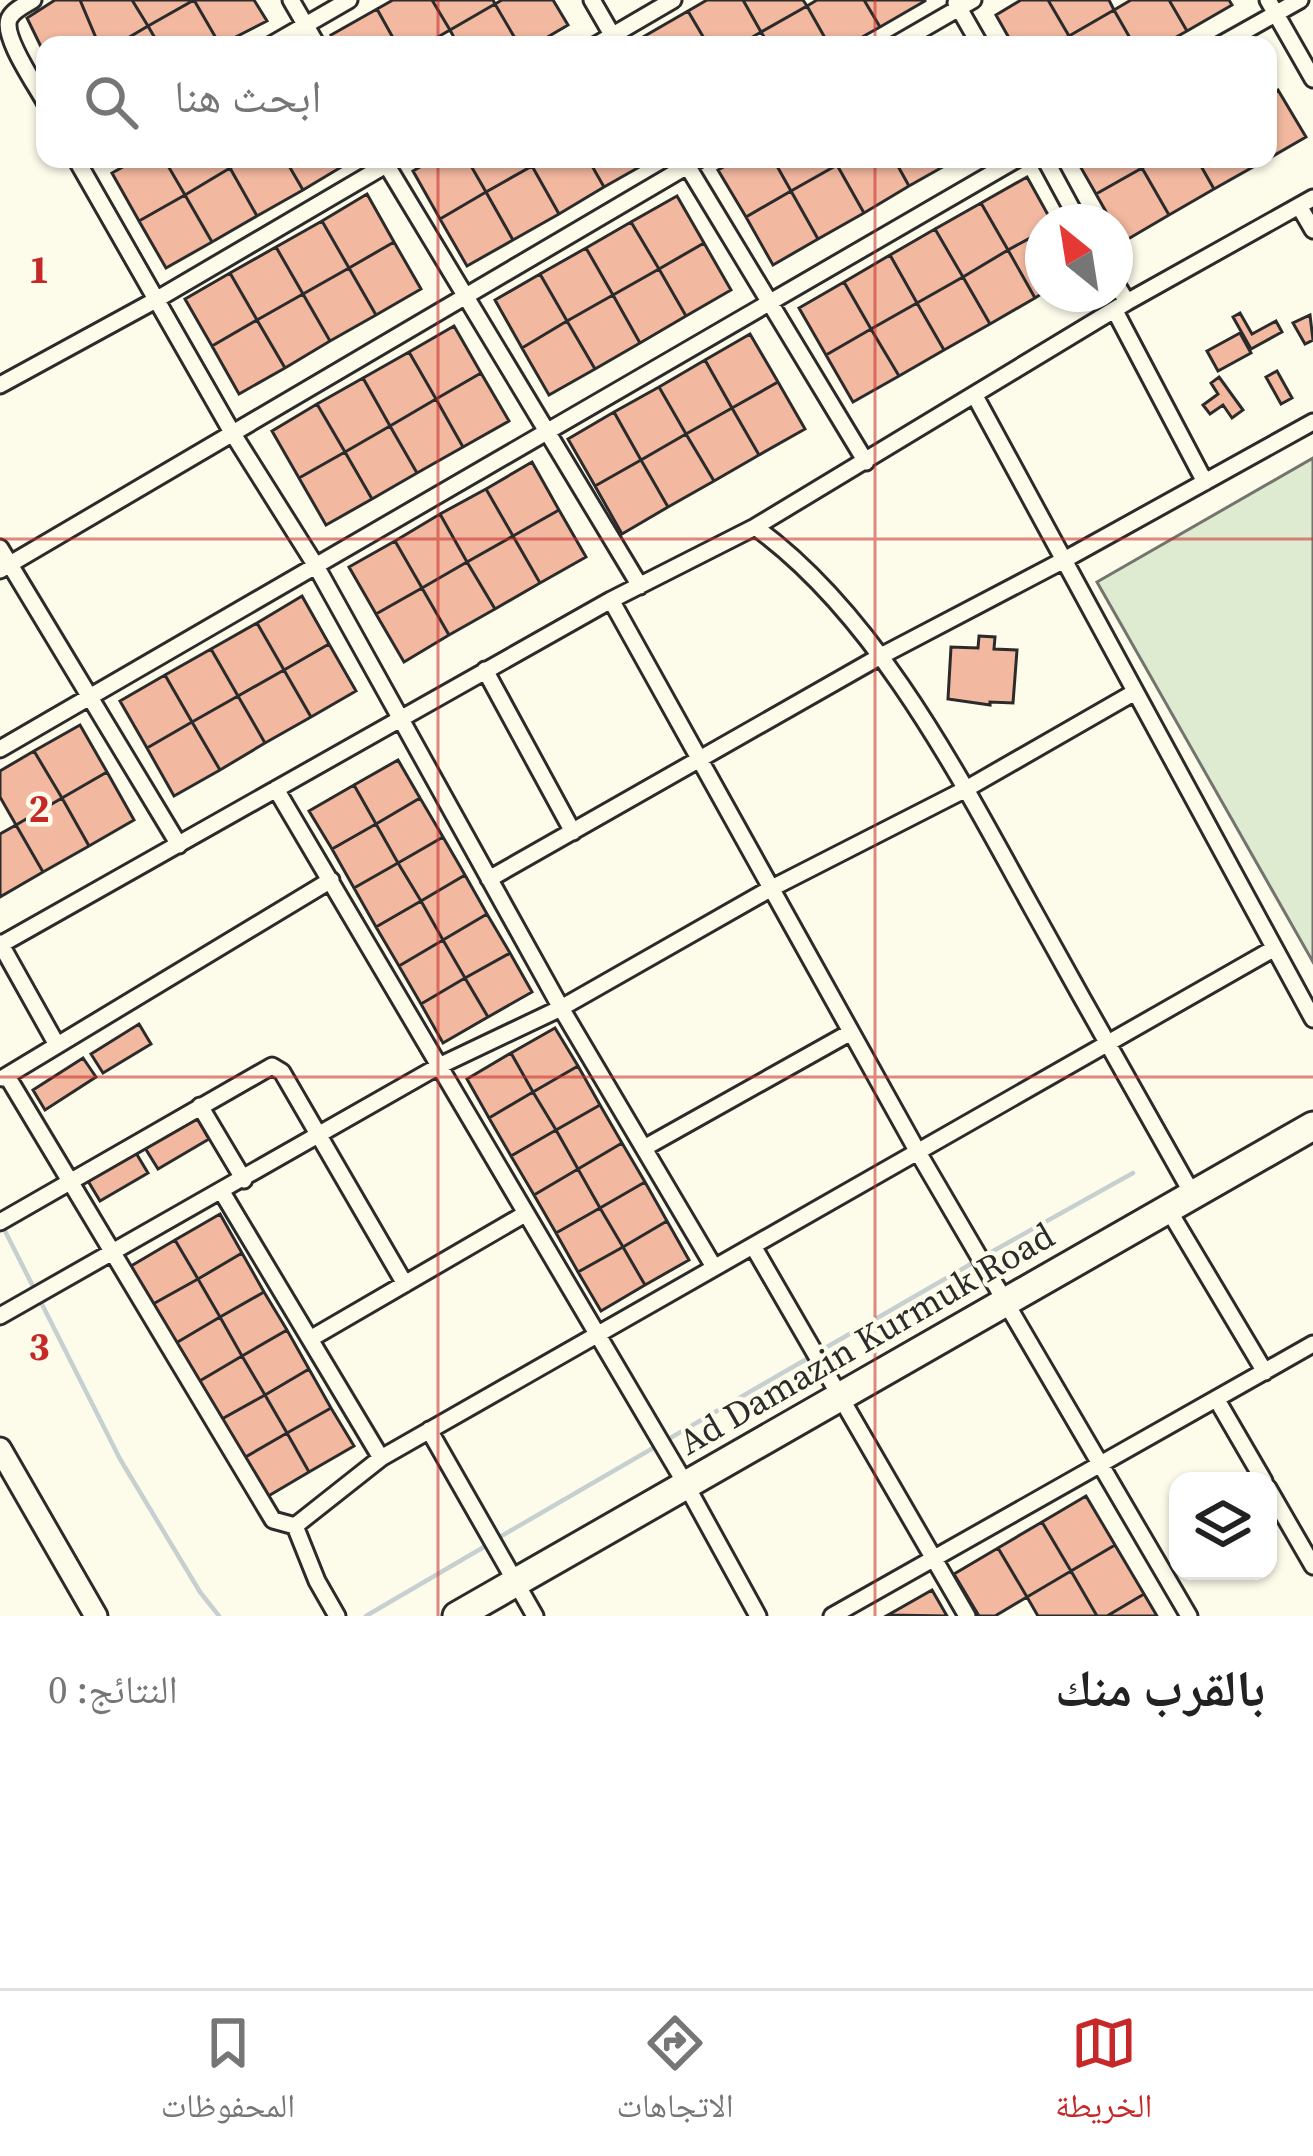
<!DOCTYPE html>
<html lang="ar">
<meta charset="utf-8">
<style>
:root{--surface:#fff;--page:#f2f2f2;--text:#222;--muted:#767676;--line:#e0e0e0;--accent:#c62828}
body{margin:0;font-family:"Source Serif 4","Noto Naskh Arabic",serif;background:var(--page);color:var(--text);direction:rtl}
.controls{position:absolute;right:36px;bottom:36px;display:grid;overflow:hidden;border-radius:24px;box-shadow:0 3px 9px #0004}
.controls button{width:108px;height:108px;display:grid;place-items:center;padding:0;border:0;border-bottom:3px solid var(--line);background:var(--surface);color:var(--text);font:60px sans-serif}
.compass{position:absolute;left:1025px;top:204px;width:108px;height:108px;border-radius:50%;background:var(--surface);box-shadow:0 3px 9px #0004;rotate:330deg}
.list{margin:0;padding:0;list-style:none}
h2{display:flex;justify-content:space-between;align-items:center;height:156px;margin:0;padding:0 48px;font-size:51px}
h2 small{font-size:39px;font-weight:400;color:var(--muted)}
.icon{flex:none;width:66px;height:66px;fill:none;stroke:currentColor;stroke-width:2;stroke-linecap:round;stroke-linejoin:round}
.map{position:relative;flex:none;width:1313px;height:1616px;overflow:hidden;direction:ltr}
.search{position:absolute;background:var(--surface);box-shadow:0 3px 9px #0004;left:36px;right:36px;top:36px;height:132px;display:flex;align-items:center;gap:30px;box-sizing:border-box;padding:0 42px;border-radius:24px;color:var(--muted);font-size:45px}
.sheet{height:372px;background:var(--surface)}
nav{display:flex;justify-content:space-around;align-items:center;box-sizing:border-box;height:168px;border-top:3px solid var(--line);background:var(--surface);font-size:33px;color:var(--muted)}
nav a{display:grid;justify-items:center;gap:6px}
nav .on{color:var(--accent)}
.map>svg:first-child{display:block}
</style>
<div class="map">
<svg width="1313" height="1616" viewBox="0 0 1313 1616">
<rect width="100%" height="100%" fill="#fdfbea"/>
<path fill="#deebd1" stroke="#74746e" stroke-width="3" d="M1313 458V962L1097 582Z"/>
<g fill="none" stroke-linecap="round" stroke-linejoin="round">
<path stroke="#c7d0d0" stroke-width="4.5" d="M1 1223 120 1459 200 1592 219 1616
M986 1255 1133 1173
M820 1351 976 1261
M498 1538 810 1357
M366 1616 489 1544"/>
</g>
<path fill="#f2b8a0" stroke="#2b2b2b" stroke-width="3" d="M55 0H80L99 45H45V55L27 18Z
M80 0H132L148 26 116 45H99Z
M132 0H194L148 26Z
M194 0H254L267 21 220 45Z
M194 0 220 45H159L148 26Z
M393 0H432L450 30 424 45H397L377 9Z
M432 0H493L495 4 450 30Z
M502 0H553L568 25 534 45H519L495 4Z
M707 0H743L761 32 739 45H708L688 11Z
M743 0H803L807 6 761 32Z
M817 0H864L880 27 848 45H829L807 6Z
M864 0H925V1L880 27Z
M1021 0H1048L1069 36 1053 45H1013L996 15Z
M1048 0H1109L1114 10 1069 36Z
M1131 0H1169L1187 31 1162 45H1134L1114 10Z
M1169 0H1229L1232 5 1187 31Z
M495 4 519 45H458L450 30Z
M807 6 829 45H769L761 32Z
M377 9 397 45H337L331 35Z
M1114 10 1134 45H1074L1069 36Z
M688 11 708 45H648L643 37Z
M148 26 159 45H116Z
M1278 90 1306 137 1268 159V96Z
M137 159H164L185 195 139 221 112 173Z
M164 159H225L230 168 185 195Z
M246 159H285L303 190 257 216 230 168Z
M285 159H346L348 163 303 190Z
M434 159H467L486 192 440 219 413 171Z
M467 159H527L532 166 486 192Z
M544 159H588L604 187 559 214 532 166Z
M588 159H648L650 161 604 187Z
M738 159H773L791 191 746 217 718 170Z
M773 159H833L837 165 791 191Z
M847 159H894L909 186 864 213 837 165Z
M894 159H954L955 160 909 186Z
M1076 159H1136L1142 168 1096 194Z
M1157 159H1197L1214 189 1169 215 1142 168Z
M1197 159H1257L1260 163 1214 189Z
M837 165 864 213 818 239 791 191Z
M532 166 559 214 513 240 486 192Z
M230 168 257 216 212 242 185 195Z
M1142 168 1169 215 1123 242 1096 194Z
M1027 177 1052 222H1043V231L1008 250 981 203Z
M791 191 818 239 773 265 746 217Z
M486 192 513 240 467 266 440 219Z
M367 194 394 242 349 268 322 221Z
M185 195 212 242 166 268 139 221Z
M677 196 704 243 659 269 631 222Z
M981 203 1008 250 963 277 935 229Z
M322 221 349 268 303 294 276 247Z
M631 222 659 269 613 295 586 248Z
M935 229 963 277 917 303 890 255Z
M1043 231V293L1035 298 1008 250Z
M394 242 421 289 376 315 349 268Z
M704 243 731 290 686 316 659 269Z
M276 247 303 294 257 320 230 273Z
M586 248 613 295 567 321 540 274Z
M1008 250 1035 298 990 324 963 277Z
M890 255 917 303 871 329 844 282Z
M349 268 376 315 330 341 303 294Z
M659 269 686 316 640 343 613 295Z
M230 273 257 320 212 346 185 299Z
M540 274 567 321 522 348 495 300Z
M963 277 990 324 944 350 917 303Z
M844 282 871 329 826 355 799 308Z
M303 294 330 341 285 368 257 320Z
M613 295 640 343 595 369 567 321Z
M917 303 944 350 899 376 871 329Z
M1240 313 1252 334 1276 321 1282 332 1251 349 1233 317Z
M1310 315 1313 340 1305 344 1293 323Z
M257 320 285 368 239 394 212 346Z
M567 321 595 369 549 395 522 348Z
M454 326 481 373 436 399 409 352Z
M871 329 899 376 853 402 826 355Z
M1240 333 1251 353 1218 371 1207 351Z
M750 334 778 382 732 408 705 360Z
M409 352 436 399 390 426 363 378Z
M705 360 732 408 686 434 659 387Z
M1277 371 1292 398 1281 404 1266 377Z
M481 373 509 421 463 447 436 399Z
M1219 377 1243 410 1232 418 1223 405 1210 414 1203 405 1218 394 1211 383Z
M363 378 390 426 345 452 317 404Z
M778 382 805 429 759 455 732 408Z
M659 387 686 434 641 460 614 412Z
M436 399 463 447 417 473 390 426Z
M317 404 345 452 299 478 272 431Z
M732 408 759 455 714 481 686 434Z
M614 412 641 460 595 486 568 439Z
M390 426 417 473 372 499 345 452Z
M686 434 714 481 668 507 641 460Z
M345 452 372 499 326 525 299 478Z
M641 460 668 507 622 534 595 486Z
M532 462 559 510 513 536 486 489Z
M486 489 513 536 467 562 440 514Z
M559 510 586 557 540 583 513 536Z
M440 514 467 562 422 588 395 541Z
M513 536 540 583 495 609 467 562Z
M395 541 422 588 376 614 349 567Z
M467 562 495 609 449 635 422 588Z
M422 588 449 635 404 662 376 614Z
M302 596 329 644 284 670 257 623Z
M257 623 284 670 238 696 211 649Z
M979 636 995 637 994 649 1017 650 1013 703 990 702V705L948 699 951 647 978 648Z
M329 644 356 691 311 717 284 670Z
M211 649 238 696 192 722 165 675Z
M284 670 311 717 265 743 238 696Z
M165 675 192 722 147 748 120 701Z
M238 696 265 743 220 770 192 722Z
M192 722 220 770 174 796 147 748Z
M80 725 107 772 62 798 34 751Z
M34 751 62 798 16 825 0 797V771Z
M398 760 420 798 376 824 354 785Z
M107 772 134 820 89 846 62 798Z
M354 785 376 824 332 849 309 811Z
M62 798 89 846 43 872 16 825Z
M420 798 443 837 398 863 376 824Z
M376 824 398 863 354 888 332 849Z
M16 825 43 872 0 897V834Z
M443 837 465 875 421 901 398 863Z
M398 863 421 901 376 927 354 888Z
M465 875 487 914 443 940 421 901Z
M421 901 443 940 399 966 376 927Z
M487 914 510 953 465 978 443 940Z
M443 940 465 978 421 1004 399 966Z
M510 953 532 992 488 1017 465 978Z
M465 978 488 1017 443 1043 421 1004Z
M139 1024 151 1044 103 1073 91 1054Z
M555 1028 578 1066 533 1092 511 1053Z
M511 1053 533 1092 489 1118 467 1079Z
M83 1058 96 1077 45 1110 33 1090Z
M578 1066 600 1105 556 1130 533 1092Z
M533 1092 556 1130 511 1156 489 1118Z
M600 1105 622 1143 578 1169 556 1130Z
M197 1118 209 1139 158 1169 145 1148Z
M556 1130 578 1169 534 1195 511 1156Z
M622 1143 645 1182 600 1208 578 1169Z
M136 1153 148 1173 100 1201 88 1181Z
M578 1169 600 1208 556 1233 534 1195Z
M645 1182 667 1221 623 1247 600 1208Z
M600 1208 623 1247 578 1272 556 1233Z
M220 1214 242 1253 198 1279 175 1240Z
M667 1221 689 1260 645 1285 623 1247Z
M175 1240 198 1279 153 1304 131 1266Z
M623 1247 645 1285 601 1311 578 1272Z
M242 1253 264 1292 220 1317 198 1279Z
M198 1279 220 1317 176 1343 153 1304Z
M264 1292 287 1330 242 1356 220 1317Z
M220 1317 242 1356 198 1382 176 1343Z
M287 1330 309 1369 265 1395 242 1356Z
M242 1356 265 1395 220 1420 198 1382Z
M309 1369 331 1408 287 1433 265 1395Z
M265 1395 287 1433 242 1459 220 1420Z
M331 1408 354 1446 309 1472 287 1433Z
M287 1433 309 1472 265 1498 242 1459Z
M1086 1496 1115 1545 1071 1571 1042 1522Z
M1042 1522 1071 1571 1027 1597 998 1548Z
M1115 1545 1144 1594 1107 1616H1097L1071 1571Z
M998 1548 1027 1597 995 1616H979L954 1574Z
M1071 1571 1097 1616H1038L1027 1597Z
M932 1590 947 1616 888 1615Z
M1144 1594 1157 1616H1107Z"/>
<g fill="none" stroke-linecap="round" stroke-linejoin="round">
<g stroke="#2b2b2b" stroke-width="21">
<path id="minor" d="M33 0C25 5 13 10 9 19 2 37 36 85 45 102
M291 0 317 45
M592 0 618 45
M1268 0 1313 79
M956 3 980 45
M271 45 349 0
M596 45 673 0
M895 45 973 0
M1220 45 1300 0
M76 159 233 434 316 566 561 1008 714 1267
M383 159 640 586
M1045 159 1079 222
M685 162 866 462
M1299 206 1313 230
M1115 282 1127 302
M1115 311 1205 482
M0 385 154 301 396 159
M975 396 1313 1019
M755 527C877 615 960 778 1032 908 1085 1004 1139 1099 1193 1195
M0 548 179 845
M0 570 699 159
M611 600 919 1154 1189 1616
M485 670 573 832
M0 749 1017 159
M276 789 685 1483 758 1616
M489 879 879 657 1064 560 1313 422
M0 943 57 1045
M0 945 611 600 755 527 1127 302 1313 198
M7 1076 273 1520 295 1526 317 1581 337 1616
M3 1078 331 880
M200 1106 244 1180
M644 1148 851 1032
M222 1192 381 1458
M1168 1209 1265 1372
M0 1222 272 1066 282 1072 405 1284
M753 1246 967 1616
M0 1316 439 1066 561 1008 770 889 966 789 1135 692
M310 1339 525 1214
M1217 1400 1264 1481
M429 1430 535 1616
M1268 1488 1313 1566
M295 1526 381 1458 1273 949
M832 1616 1313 1344"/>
</g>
<g stroke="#2b2b2b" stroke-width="27">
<path id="secondary" d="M0 1449 96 1616"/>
</g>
<g stroke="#2b2b2b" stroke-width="33">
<path id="trunk" d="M457 1616 1313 1126"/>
</g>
<use href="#minor" stroke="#fdfbea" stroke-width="15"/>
<use href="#secondary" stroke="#fdfbea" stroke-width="21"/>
<use href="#trunk" stroke="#fdfbea" stroke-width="27"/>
</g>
<path fill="none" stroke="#c62828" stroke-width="3" stroke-opacity="0.55" d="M438 0V45M875 0V45M438 159V1616M875 159V1616M0 539H1313M0 1077H1313"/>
<g text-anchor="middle" stroke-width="9" stroke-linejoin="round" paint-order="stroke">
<g font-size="36" fill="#2b2b2b" stroke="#fdfbea">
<text transform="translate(866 1338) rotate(-30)" y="13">Ad Damazin Kurmuk Road</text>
</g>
</g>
<g font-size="39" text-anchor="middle" font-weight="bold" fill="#c62828" stroke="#fdfbea" stroke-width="9" stroke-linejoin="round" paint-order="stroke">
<text x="39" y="283">1</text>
<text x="39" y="822">2</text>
<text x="39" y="1360">3</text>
</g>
</svg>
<div class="controls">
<button><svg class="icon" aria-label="layers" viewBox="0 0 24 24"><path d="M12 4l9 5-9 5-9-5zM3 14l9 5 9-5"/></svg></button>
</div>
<svg class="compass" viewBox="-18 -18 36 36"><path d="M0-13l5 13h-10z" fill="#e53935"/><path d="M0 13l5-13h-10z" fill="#767676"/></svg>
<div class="search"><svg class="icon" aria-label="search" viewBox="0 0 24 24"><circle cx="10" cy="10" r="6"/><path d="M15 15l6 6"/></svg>ابحث هنا</div>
</div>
<section class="sheet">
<h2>بالقرب منك<small>النتائج: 0</small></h2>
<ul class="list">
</ul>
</section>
<nav>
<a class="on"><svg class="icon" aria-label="map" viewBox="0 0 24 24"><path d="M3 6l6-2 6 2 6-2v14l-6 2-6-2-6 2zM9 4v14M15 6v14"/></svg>الخريطة</a>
<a><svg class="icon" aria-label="directions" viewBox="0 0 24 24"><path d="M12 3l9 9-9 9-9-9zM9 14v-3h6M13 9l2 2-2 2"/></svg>الاتجاهات</a>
<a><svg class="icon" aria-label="saved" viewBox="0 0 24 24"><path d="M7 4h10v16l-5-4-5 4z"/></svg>المحفوظات</a>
</nav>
